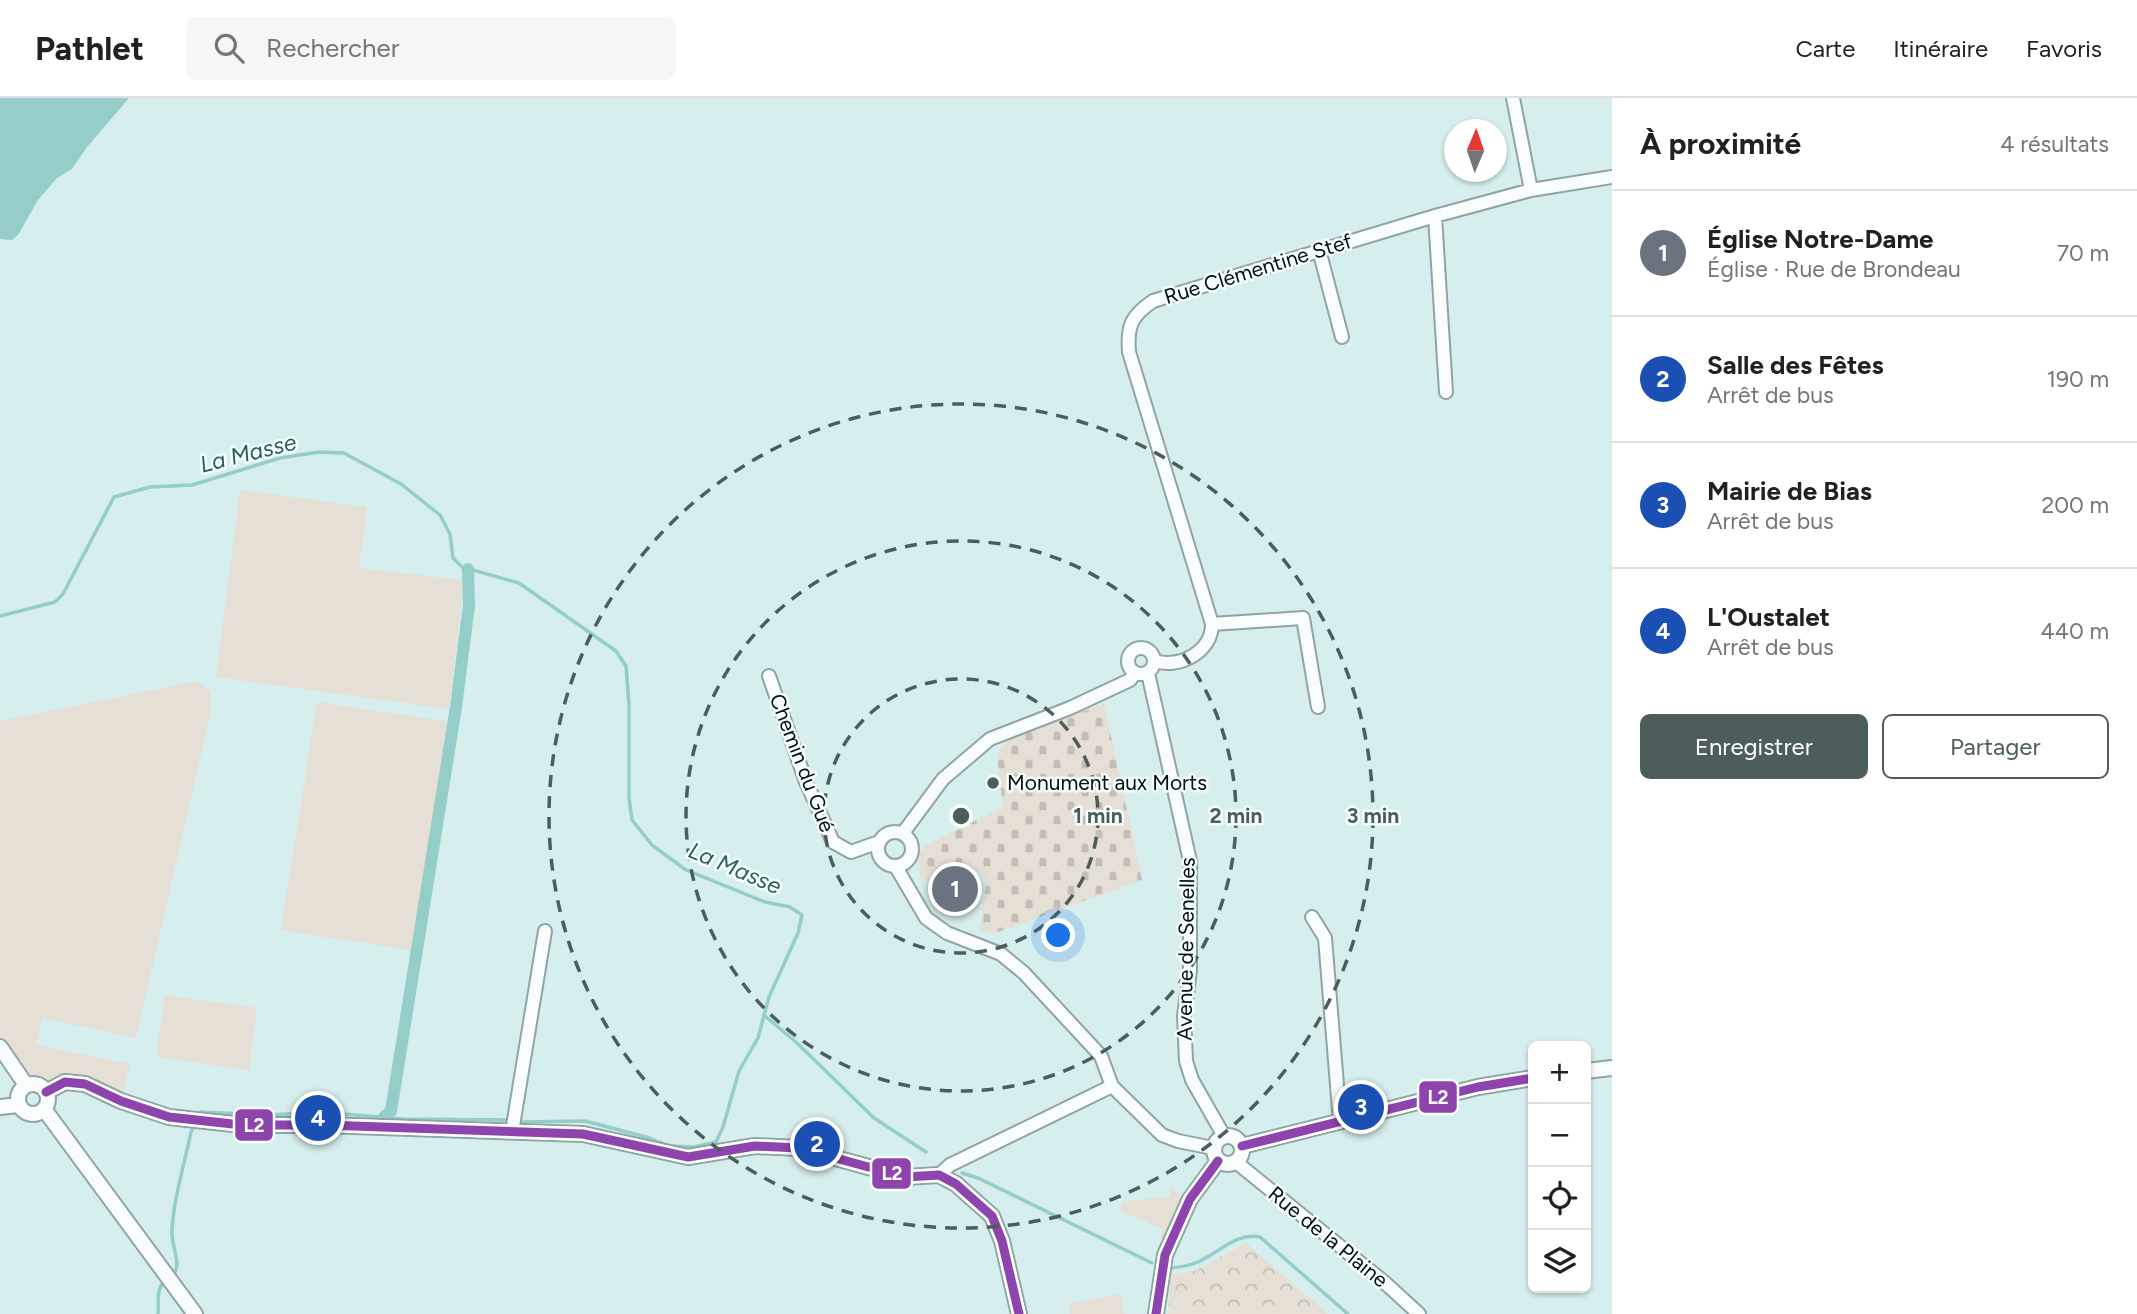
<!DOCTYPE html>
<html lang="fr">
<meta charset="utf-8">
<style>
:root{--surface:#fff;--page:#f6f6f6;--text:#202124;--muted:#757577;--line:#e0e0e0;--accent:#4c5d5c}
body{margin:0;font-family:Figtree,sans-serif;background:var(--page);color:var(--text)}
.controls{position:absolute;right:21px;bottom:21px;display:grid;overflow:hidden;border-radius:10px;box-shadow:0 2px 5px #0004}
.controls button{width:63px;height:63px;display:grid;place-items:center;padding:0;border:0;border-bottom:2px solid var(--line);background:var(--surface);color:var(--text);font:35px sans-serif}
.compass{position:absolute;left:1444px;top:21px;width:63px;height:63px;border-radius:50%;background:var(--surface);box-shadow:0 2px 5px #0004;rotate:2deg}
.you{position:absolute;left:1059px;top:838px;width:24px;height:24px;margin:-18px;border:5px solid #fff;border-radius:50%;background:#1a73e8;box-shadow:0 0 0 10px #1a73e833}
.badge{display:grid;place-items:center;width:46px;height:46px;border-radius:50%;background:var(--accent);color:#fff;font-size:23px;font-weight:700}
.pin{position:absolute;translate:-50% -50%;border:4px solid #fff;box-shadow:0 2px 7px #0006}
.list{margin:0;padding:0;list-style:none}
h2{display:flex;justify-content:space-between;align-items:center;height:91px;margin:0;padding:0 28px;font-size:30px}
h2 small{font-size:23px;font-weight:400;color:var(--muted)}
.list li{display:grid;grid-template-columns:46px 1fr auto;gap:21px;align-items:center;box-sizing:border-box;height:126px;padding:0 28px;border-top:2px solid var(--line)}
.list b{display:block;font-size:26px;white-space:nowrap}
.list p{margin:0;font-size:23px;white-space:nowrap;color:var(--muted)}
.list em{font-size:23px;font-style:normal;color:var(--muted)}
.actions{display:flex;gap:14px;padding:21px 28px}
.actions a{flex:1;padding:16px 0;border:2px solid var(--accent);border-radius:10px;text-align:center;font-size:24px;color:var(--accent)}
.actions .main{background:var(--accent);color:#fff}
.icon{flex:none;width:38px;height:38px;fill:none;stroke:currentColor;stroke-width:2;stroke-linecap:round;stroke-linejoin:round}
.map{position:relative;flex:none;width:1612px;height:1216px;overflow:hidden}
header{display:flex;align-items:center;gap:42px;box-sizing:border-box;height:98px;padding:0 35px;background:var(--surface);border-bottom:2px solid var(--line)}
header strong{font-size:33px}
nav{display:flex;gap:38px;margin-inline-start:auto;font-size:24px}
.search{width:490px;height:63px;background:var(--page);display:flex;align-items:center;gap:18px;box-sizing:border-box;padding:0 24px;border-radius:10px;color:var(--muted);font-size:26px}
main{display:flex}
aside{flex:1;background:var(--surface)}
.map>svg:first-child{display:block}
</style>
<header>
<strong>Pathlet</strong>
<div class="search"><svg class="icon" aria-label="search" viewBox="0 0 24 24"><circle cx="10" cy="10" r="6"/><path d="M15 15l6 6"/></svg>Rechercher</div>
<nav><a>Carte</a><a>Itinéraire</a><a>Favoris</a></nav>
</header>
<main>
<div class="map">
<svg width="1612" height="1216" viewBox="0 0 1612 1216">
<defs>
<pattern id="cemetery-stones" width="16" height="16" patternUnits="userSpaceOnUse" patternTransform="scale(1.75)"><rect width="16" height="16" fill="#e6dfd5"/><path d="M2 7V4a2 2 0 0 1 4 0v3zM10 15v-3a2 2 0 0 1 4 0v3z" fill="#c4beb6"/></pattern>
<pattern id="park-crowns" width="20" height="18" patternUnits="userSpaceOnUse" patternTransform="scale(1.75)"><rect width="20" height="18" fill="#e6dfd5"/><path d="M2 6a3 3 0 1 1 6 0M12 15a3 3 0 1 1 6 0" fill="none" stroke="#c4beb6"/></pattern>
</defs>
<rect width="100%" height="100%" fill="#d6eeed"/>
<path fill="#e6dfd5" d="M240 392 367 409 359 470 464 482 449 611 216 579Z
M197 583 210 595 211 613 136 940 43 920 36 947 130 966 121 1003 65 984 18 975 0 949V623Z
M317 604 451 624 416 853 281 832Z
M165 897 257 910 249 972 156 959Z
M1170 1090 1178 1094 1183 1104 1165 1141 1160 1139 1163 1131 1120 1113 1123 1103 1170 1099Z
M1120 1196 1124 1216H1071L1068 1206Z"/>
<path fill="url(#cemetery-stones)" d="M1104 606 1142 782 995 835 980 833 986 785 981 773C962 768 942 783 922 783L916 759 926 747 1003 709 998 666 1000 650 1010 640Z"/>
<path fill="url(#park-crowns)" d="M1246 1145 1328 1216H1168L1171 1176 1195 1173Z"/>
<path fill="#95cec9" d="M0 0H129L87 49 72 71 57 80 38 102 18 137 12 142 0 141Z"/>
<g fill="none" stroke-linecap="round" stroke-linejoin="round">
<path stroke="#95cec9" stroke-width="3.5" d="M0 518 55 504 63 496 114 399 150 389 192 387 280 360 319 354 344 355 401 386 440 417 450 436 453 460 462 469 519 485 616 553 626 568 629 607V700L632 722 652 747 686 772 765 804 790 809 802 817 798 835 769 899 758 940 739 973 723 1029 716 1044 694 1049 669 1048 646 1039 585 1023 518 1024
M764 917 797 945 874 1020 926 1054
M199 1017 201 1014 269 1017 321 1014 402 1021 510 1022
M962 1075 978 1080 1152 1165
M1171 1170C1180 1169 1189 1168 1198 1164 1219 1155 1236 1134 1260 1139L1348 1216
M172 1178C183 1168 172 1150 172 1136 172 1106 185 1064 191 1034L194 1027
M158 1216C159 1206 156 1193 163 1185"/>
<path stroke="#95cec9" stroke-width="12" d="M384 1019 391 1013 456 609 469 507 468 471"/>
<g stroke="#91a4a3" stroke-width="16">
<path id="minor" d="M1513 0 1531 92
M1435 118 1446 294
M1319 152 1342 239
M1212 526 1303 520 1318 609
M1128 563a13 13 0 1 1 26 0a13 13 0 1 1-26 0Z
M1155 563C1179 571 1212 554 1212 526L1129 254C1127 228 1131 218 1153 203L1435 118 1531 92 1612 79
M1148 575 1190 763V873L1184 918 1186 963 1192 982 1224 1038
M769 578 806 684 833 744 851 754 879 744
M878 751a17 17 0 1 1 34 0a17 17 0 1 1-34 0Z
M903 735 943 681 990 641 1070 610 1130 582 1135 575
M896 769 926 820 947 835 1001 856 1024 875 1101 958 1112 988
M1312 819 1325 840 1340 1024
M1112 988 1162 1037 1178 1043 1213 1050
M512 1034 545 833
M1236 1064 1384 1184 1419 1216
M939 1077 950 1067 1112 988"/>
</g>
<g stroke="#91a4a3" stroke-width="18">
<path id="tertiary" d="M0 949 26 987
M1586 973 1612 970
M18 1001a15 15 0 1 1 30 0a15 15 0 1 1-30 0Z
M46 994 65 984 85 986 121 1003 169 1019 242 1027H325L583 1036 688 1059 755 1048 799 1050 905 1079 939 1077 956 1086 992 1118 1002 1143 1019 1216
M0 1009 19 1007
M44 1011 195 1216
M1214 1052a14 14 0 1 1 28 0a14 14 0 1 1-28 0Z
M1242 1048 1478 989 1533 980
M1156 1216 1165 1157 1190 1101 1218 1063"/>
</g>
<use href="#minor" stroke="#f9fcfc" stroke-width="12"/>
<use href="#tertiary" stroke="#f9fcfc" stroke-width="14"/>
<g stroke="#f5fefd" stroke-width="14">
<path id="bus-1" d="M46 994 65 984 85 986 121 1003 169 1019 242 1027H325L583 1036 688 1059 755 1048 799 1050 905 1079 939 1077 956 1086 992 1118 1002 1143 1019 1216
M1242 1048 1478 989 1533 980
M1156 1216 1165 1157 1190 1101 1218 1063"/>
</g>
<use href="#bus-1" stroke="#8e44ad" stroke-width="9"/>
</g>
<g fill="none" stroke="#4c5d5c" stroke-width="3.5" stroke-dasharray="12 9">
<circle cx="961" cy="718" r="137"/>
<circle cx="961" cy="718" r="275"/>
<circle cx="961" cy="718" r="412"/>
</g>
<circle fill="#4c5d5c" stroke="#f5fefd" stroke-width="2.5" cx="993" cy="685" r="7"/>
<g text-anchor="middle" stroke-width="5" stroke-linejoin="round" paint-order="stroke">
<g font-size="21" fill="#010f0e" stroke="#f5fefd">
<text transform="translate(1258 171) rotate(-17)" y="7">Rue Clémentine Stef</text>
<text transform="translate(802 665) rotate(69)" y="7">Chemin du Gué</text>
<text transform="translate(1186 851) rotate(-89)" y="7">Avenue de Senelles</text>
<text transform="translate(1328 1139) rotate(39)" y="7">Rue de la Plaine</text>
</g>
<g font-size="21" fill="#010f0e" stroke="#f5fefd" text-anchor="start">
<text x="1007" y="692">Monument aux Morts</text>
</g>
<g font-size="23" font-style="italic" fill="#25605c" stroke="#f5fefd">
<text transform="translate(248 355) rotate(-14)" y="8">La Masse</text>
<text transform="translate(735 770) rotate(23)" y="8">La Masse</text>
</g>
</g>
<circle cx="961" cy="718" r="10" fill="#4c5d5c" stroke="#f5fefd" stroke-width="3.5"/>
<g font-size="21" text-anchor="middle" font-weight="bold" fill="#4c5d5c" stroke="#f5fefd" stroke-width="5" stroke-linejoin="round" paint-order="stroke">
<text x="1098" y="725">1 min</text>
<text x="1236" y="725">2 min</text>
<text x="1373" y="725">3 min</text>
</g>
<g stroke="#f5fefd" stroke-width="2.5">
<rect x="1418" y="982" width="40" height="34" rx="7" fill="#8e44ad"/>
<rect x="234" y="1010" width="40" height="34" rx="7" fill="#8e44ad"/>
<rect x="871" y="1059" width="41" height="33" rx="7" fill="#8e44ad"/>
</g>
<g font-size="19" text-anchor="middle" font-weight="bold" fill="#fff">
<text x="1438" y="1006">L2</text>
<text x="254" y="1034">L2</text>
<text x="892" y="1082">L2</text>
</g>
</svg>
<div class="controls">
<button>+</button>
<button>−</button>
<button><svg class="icon" aria-label="locate" viewBox="0 0 24 24"><circle cx="12" cy="12" r="6"/><path d="M12 2v4M12 18v4M2 12h4M18 12h4"/></svg></button>
<button><svg class="icon" aria-label="layers" viewBox="0 0 24 24"><path d="M12 4l9 5-9 5-9-5zM3 14l9 5 9-5"/></svg></button>
</div>
<svg class="compass" viewBox="-18 -18 36 36"><path d="M0-13l5 13h-10z" fill="#e53935"/><path d="M0 13l5-13h-10z" fill="#757577"/></svg>
<div class="you"></div>
<div class="pin badge" style="left:955px;top:791px;background:#6b7280">1</div>
<div class="pin badge" style="left:817px;top:1046px;background:#1a4fb4">2</div>
<div class="pin badge" style="left:1361px;top:1009px;background:#1a4fb4">3</div>
<div class="pin badge" style="left:318px;top:1020px;background:#1a4fb4">4</div>
</div>
<aside>
<h2>À proximité<small>4 résultats</small></h2>
<ul class="list">
<li><span class="badge" style="background:#6b7280">1</span><div><b>Église Notre-Dame</b><p>Église · Rue de Brondeau</p></div><em>70 m</em></li>
<li><span class="badge" style="background:#1a4fb4">2</span><div><b>Salle des Fêtes</b><p>Arrêt de bus</p></div><em>190 m</em></li>
<li><span class="badge" style="background:#1a4fb4">3</span><div><b>Mairie de Bias</b><p>Arrêt de bus</p></div><em>200 m</em></li>
<li><span class="badge" style="background:#1a4fb4">4</span><div><b>L'Oustalet</b><p>Arrêt de bus</p></div><em>440 m</em></li>
</ul>
<div class="actions"><a class="main">Enregistrer</a><a>Partager</a></div>
</aside>
</main>
